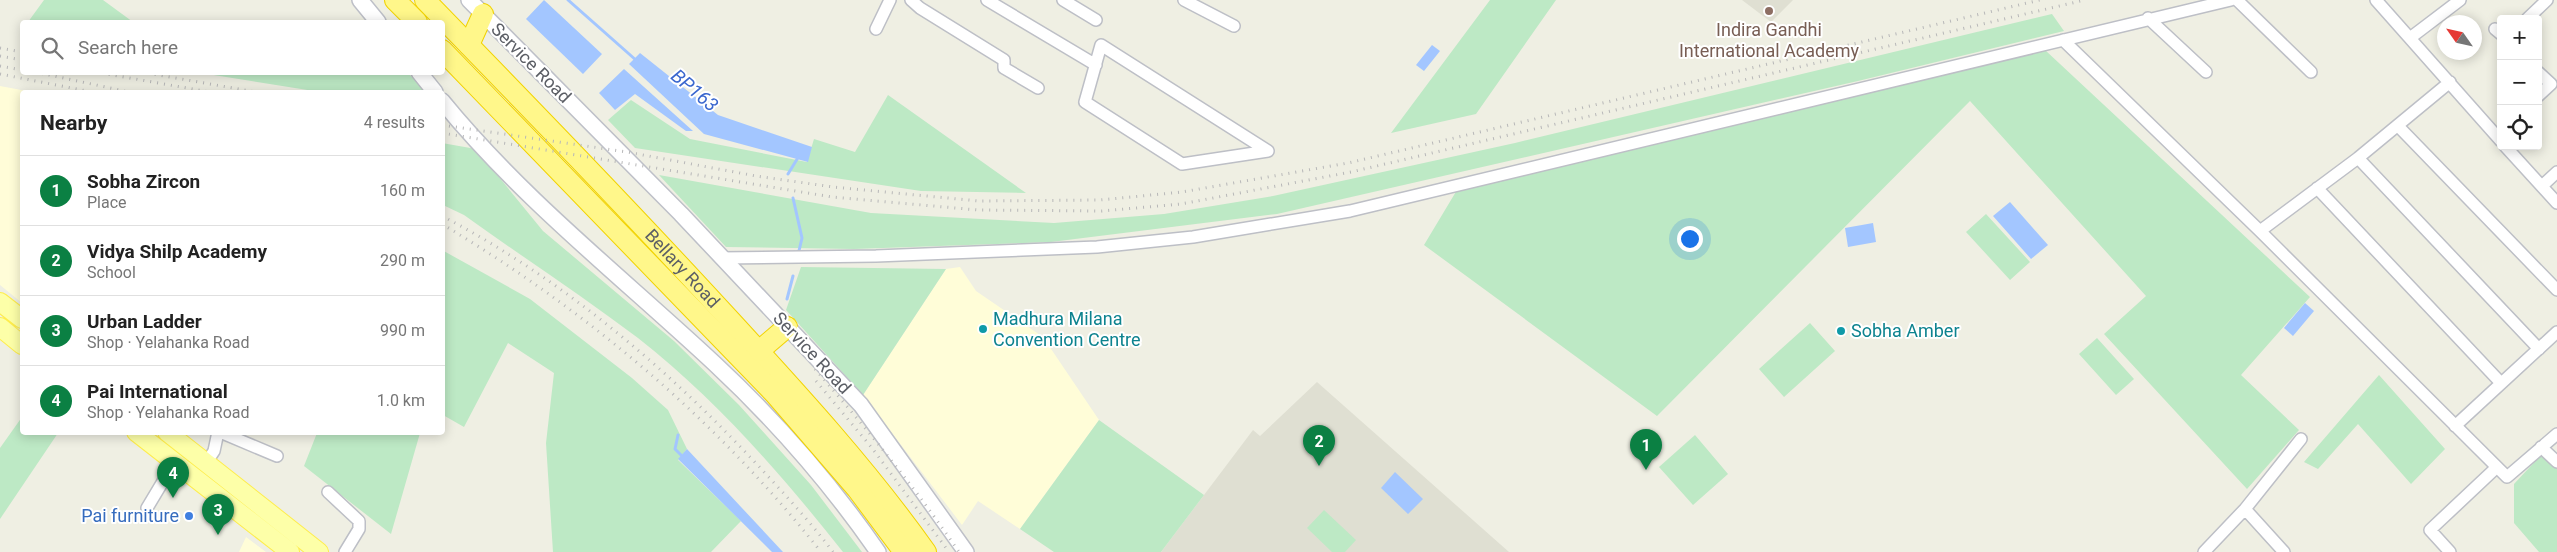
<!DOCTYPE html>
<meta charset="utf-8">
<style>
:root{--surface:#fff;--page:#f2f2f2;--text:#222;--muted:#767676;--line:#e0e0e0;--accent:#0b8043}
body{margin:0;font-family:Roboto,sans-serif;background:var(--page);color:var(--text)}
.controls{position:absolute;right:15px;top:15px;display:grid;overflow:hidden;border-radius:5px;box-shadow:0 2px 12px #0003}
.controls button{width:45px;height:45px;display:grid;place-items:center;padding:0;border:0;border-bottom:1px solid var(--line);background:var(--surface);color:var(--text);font:25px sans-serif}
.compass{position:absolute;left:2437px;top:15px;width:45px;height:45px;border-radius:50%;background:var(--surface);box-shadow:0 2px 12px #0003;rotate:304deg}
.you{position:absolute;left:1689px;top:238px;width:18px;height:18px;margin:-12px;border:4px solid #fff;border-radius:50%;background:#1a73e8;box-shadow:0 0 0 8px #1a73e833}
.badge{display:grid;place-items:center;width:32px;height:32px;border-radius:50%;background:var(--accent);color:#fff;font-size:16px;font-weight:700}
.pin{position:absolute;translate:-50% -41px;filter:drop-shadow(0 1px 2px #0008)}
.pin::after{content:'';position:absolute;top:26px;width:18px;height:15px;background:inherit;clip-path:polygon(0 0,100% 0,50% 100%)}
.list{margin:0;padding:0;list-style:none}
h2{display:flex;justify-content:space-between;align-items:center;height:65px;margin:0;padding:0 20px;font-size:21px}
h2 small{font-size:16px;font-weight:400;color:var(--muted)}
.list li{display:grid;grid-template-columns:32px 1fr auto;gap:15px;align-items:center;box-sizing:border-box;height:70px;padding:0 20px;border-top:1px solid var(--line)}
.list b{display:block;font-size:19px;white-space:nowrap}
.list p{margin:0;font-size:16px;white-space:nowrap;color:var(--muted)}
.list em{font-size:16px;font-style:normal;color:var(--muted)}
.icon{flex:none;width:28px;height:28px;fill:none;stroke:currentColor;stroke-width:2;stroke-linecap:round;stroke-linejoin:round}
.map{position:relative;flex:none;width:2557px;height:552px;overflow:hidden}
.search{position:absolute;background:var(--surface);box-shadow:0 2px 12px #0003;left:20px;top:20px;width:425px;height:55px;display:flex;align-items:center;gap:12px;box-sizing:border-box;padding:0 18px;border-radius:5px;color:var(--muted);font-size:19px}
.panel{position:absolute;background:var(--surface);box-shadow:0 2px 12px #0003;left:20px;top:90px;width:425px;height:345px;border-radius:5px}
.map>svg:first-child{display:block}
</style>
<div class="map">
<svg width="2557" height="552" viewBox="0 0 2557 552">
<rect width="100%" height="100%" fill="#efefe3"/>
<path fill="#fffdd8" d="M0 86 32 92H22V303L0 285Z
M960 267 976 291 1043 337 1099 420 1020 529 978 501 962 525 863 395 946 269Z
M246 537 266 552H239Z"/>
<path fill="#dfdfd2" d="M1742 0H1793L1771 22Z
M1317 382 1509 552H1161L1253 430 1260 436Z"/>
<path fill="#bde9c5" d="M44 0H103L133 22H28Z
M1490 0H1556L1476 114 1391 133Z
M2052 14 2064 31 1858 81 1277 214 1051 242 854 249 726 247 659 175 871 213 1054 223 1164 214 1273 196 1515 143Z
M2045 50 2310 297 2241 375 2299 430 2247 489 2104 334 2146 296 1970 101 1657 416 1424 245 1457 190Z
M201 73H396L410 75 426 92H320Z
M888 95 1026 193 921 191 635 148 608 120 631 100 690 139 807 162 814 139 855 152Z
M442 143 476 149 543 231 674 341 739 405 811 485 862 552H843C782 475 715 398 638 338 581 295 521 256 464 215L443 205Z
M1986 214 2030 262 2010 280 1966 232Z
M442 250 530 299 632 378 668 410 687 449 678 460 741 521 711 552H553L546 443 554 373 508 343 464 427 443 415Z
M801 267 946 269 863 395 786 310Z
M1810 323 1835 351 1784 397 1759 369Z
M2097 338 2134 379 2116 395 2079 354Z
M2379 375 2445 449 2411 484 2358 424 2318 469 2304 462Z
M22 417V432L58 433 0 519V448Z
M1099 420 1204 495 1161 552H1054L1020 529Z
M317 433H420L391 534 304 466Z
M1695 435 1728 474 1693 505 1659 467Z
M2542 454 2557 469V552H2539L2514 523V484Z
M1324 510 1356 540 1345 552H1332L1307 528Z"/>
<path fill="#a3c6ff" d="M544 0 602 54 583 74 526 19Z
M1432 45 1440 51 1424 71 1416 65Z
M640 53 718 115 812 147 808 162 704 134 629 64Z
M624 69 693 131H686L635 94 615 110 599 93Z
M2010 202 2048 245 2031 259 1993 216Z
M1873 223 1876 242 1848 247 1845 228Z
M2305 303 2314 311 2293 336 2284 328Z
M687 449 783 552H772L678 459Z
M1395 472 1423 499 1408 514 1381 488Z"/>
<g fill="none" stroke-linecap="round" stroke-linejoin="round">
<path stroke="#a3c6ff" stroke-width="3" d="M568 0 637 61
M788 174 799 156
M793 198 802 238 798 255
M787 299 793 276
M678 435 675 449 683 457"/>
<g stroke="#bdbfc6" stroke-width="14">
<path id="street" d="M911 0 920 8 1004 60V68L1038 88
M987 0 1096 65
M1063 0 1096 20
M1184 0 1234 26
M2237 0 2311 72
M2376 0 2501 141
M2148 18 2206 72
M2527 19 2547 0
M876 29 890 0
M2495 29 2501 34
M2410 38 2460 0
M2063 40 2260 231 2507 477 2557 434
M1101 45 1268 151 1182 164 1085 102Z
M2538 72 2551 84 2538 96
M2398 126 2557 290
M2505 146 2557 203
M2358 158 2539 349
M2542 186 2557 172
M2317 188 2501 383
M2260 231 2358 158 2450 82
M721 258 876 256 1097 247 1193 237 1350 211 2231 0
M2455 426 2557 332
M220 432 277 456
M2541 447 2557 462
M206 463 214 451 218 432
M328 492 359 521V529L345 552
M147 508 174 463
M2245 509 2284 552
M2204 552 2245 509 2301 439
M2450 552 2430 530 2497 467"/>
</g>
<g stroke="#bec0c8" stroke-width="18">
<path id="secondary" d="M360 0 378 22
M469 0 681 214 861 405 966 552
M419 72 435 92
M442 101C522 199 623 278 715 364 775 420 831 484 878 552"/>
</g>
<g stroke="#feed4d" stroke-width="20">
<path id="primary" d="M0 302 22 319
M0 327 22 345
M136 432 290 552
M167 432 319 552"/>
</g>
<g stroke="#f2d300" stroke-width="22">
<g id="highway">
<path d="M395 0 417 22"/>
<path id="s1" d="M425 0C528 106 631 212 731 321 799 395 867 469 926 552"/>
<path d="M469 45 483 14"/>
<path d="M442 50 774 393 857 489 904 552"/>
<path d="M759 351 787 327"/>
</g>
</g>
<use href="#street" stroke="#fff" stroke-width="11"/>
<use href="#secondary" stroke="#fff" stroke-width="15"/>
<use href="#primary" stroke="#fdffa8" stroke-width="18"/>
<use href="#highway" stroke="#fff78a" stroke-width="20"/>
<path stroke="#b7b7b8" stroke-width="3" stroke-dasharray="1 6" stroke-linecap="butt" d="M0 48 22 52
M0 56 22 60
M0 66 22 70
M35 72 129 92
M95 72 210 92
M141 72 256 92
M0 74 92 92
M442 125 627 152 756 176 833 187 979 201 1100 200 1182 192 1348 163 2040 0
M442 133 832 197 978 210 1102 211 1181 204 1351 172 2085 0
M442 216C563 279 672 372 764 472 788 498 812 524 833 552
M442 224C587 311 716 419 821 552
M815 369C866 428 915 487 959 552
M816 381 872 448 949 552"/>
</g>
<circle fill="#8d6e63" stroke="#fff" stroke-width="2" cx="1769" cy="11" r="5"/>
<g fill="#0f9aa8" stroke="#fff" stroke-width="2">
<circle cx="983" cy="329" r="5"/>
<circle cx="1841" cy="331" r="5"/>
</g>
<circle fill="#3f7fe0" stroke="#fff" stroke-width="2" cx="189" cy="516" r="5"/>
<g text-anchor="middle" stroke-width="4" stroke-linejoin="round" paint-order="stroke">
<g font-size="18" fill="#785e54" stroke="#fff">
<text x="1769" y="36">Indira Gandhi<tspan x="1769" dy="21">International Academy</tspan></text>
</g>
<g font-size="18" fill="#5b5e65" stroke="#fff">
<text transform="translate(531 63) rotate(45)" y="6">Service Road</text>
<text dy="6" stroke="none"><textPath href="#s1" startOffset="372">Bellary Road</textPath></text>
<text transform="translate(812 353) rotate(47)" y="6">Service Road</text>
</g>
<g font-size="18" fill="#0d838f" stroke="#fff" text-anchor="start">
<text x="993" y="325">Madhura Milana<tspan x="993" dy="21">Convention Centre</tspan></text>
<text x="1851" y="337">Sobha Amber</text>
</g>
<g font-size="18" fill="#366cbe" stroke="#fff" text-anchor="end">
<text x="179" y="522">Pai furniture</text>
</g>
<g font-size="19" font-style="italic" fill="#3a67ce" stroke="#fff">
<text transform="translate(695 90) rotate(40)" y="7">BP163</text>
</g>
</g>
</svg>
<div class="controls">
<button>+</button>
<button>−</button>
<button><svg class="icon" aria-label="locate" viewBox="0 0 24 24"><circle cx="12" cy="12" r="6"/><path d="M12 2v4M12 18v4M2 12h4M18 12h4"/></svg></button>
</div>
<svg class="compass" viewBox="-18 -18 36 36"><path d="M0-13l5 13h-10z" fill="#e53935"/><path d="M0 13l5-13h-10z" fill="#767676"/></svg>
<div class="you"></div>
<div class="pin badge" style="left:1646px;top:470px">1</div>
<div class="pin badge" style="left:1319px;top:466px">2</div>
<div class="pin badge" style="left:218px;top:535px">3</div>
<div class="pin badge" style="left:173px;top:498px">4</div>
<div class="search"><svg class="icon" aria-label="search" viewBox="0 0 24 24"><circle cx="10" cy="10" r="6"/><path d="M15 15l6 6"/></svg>Search here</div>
<section class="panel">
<h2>Nearby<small>4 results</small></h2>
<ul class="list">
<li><span class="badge">1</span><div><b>Sobha Zircon</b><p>Place</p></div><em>160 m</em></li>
<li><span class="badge">2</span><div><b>Vidya Shilp Academy</b><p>School</p></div><em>290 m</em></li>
<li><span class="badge">3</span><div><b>Urban Ladder</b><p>Shop · Yelahanka Road</p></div><em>990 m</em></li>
<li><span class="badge">4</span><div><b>Pai International</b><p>Shop · Yelahanka Road</p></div><em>1.0 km</em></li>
</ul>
</section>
</div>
